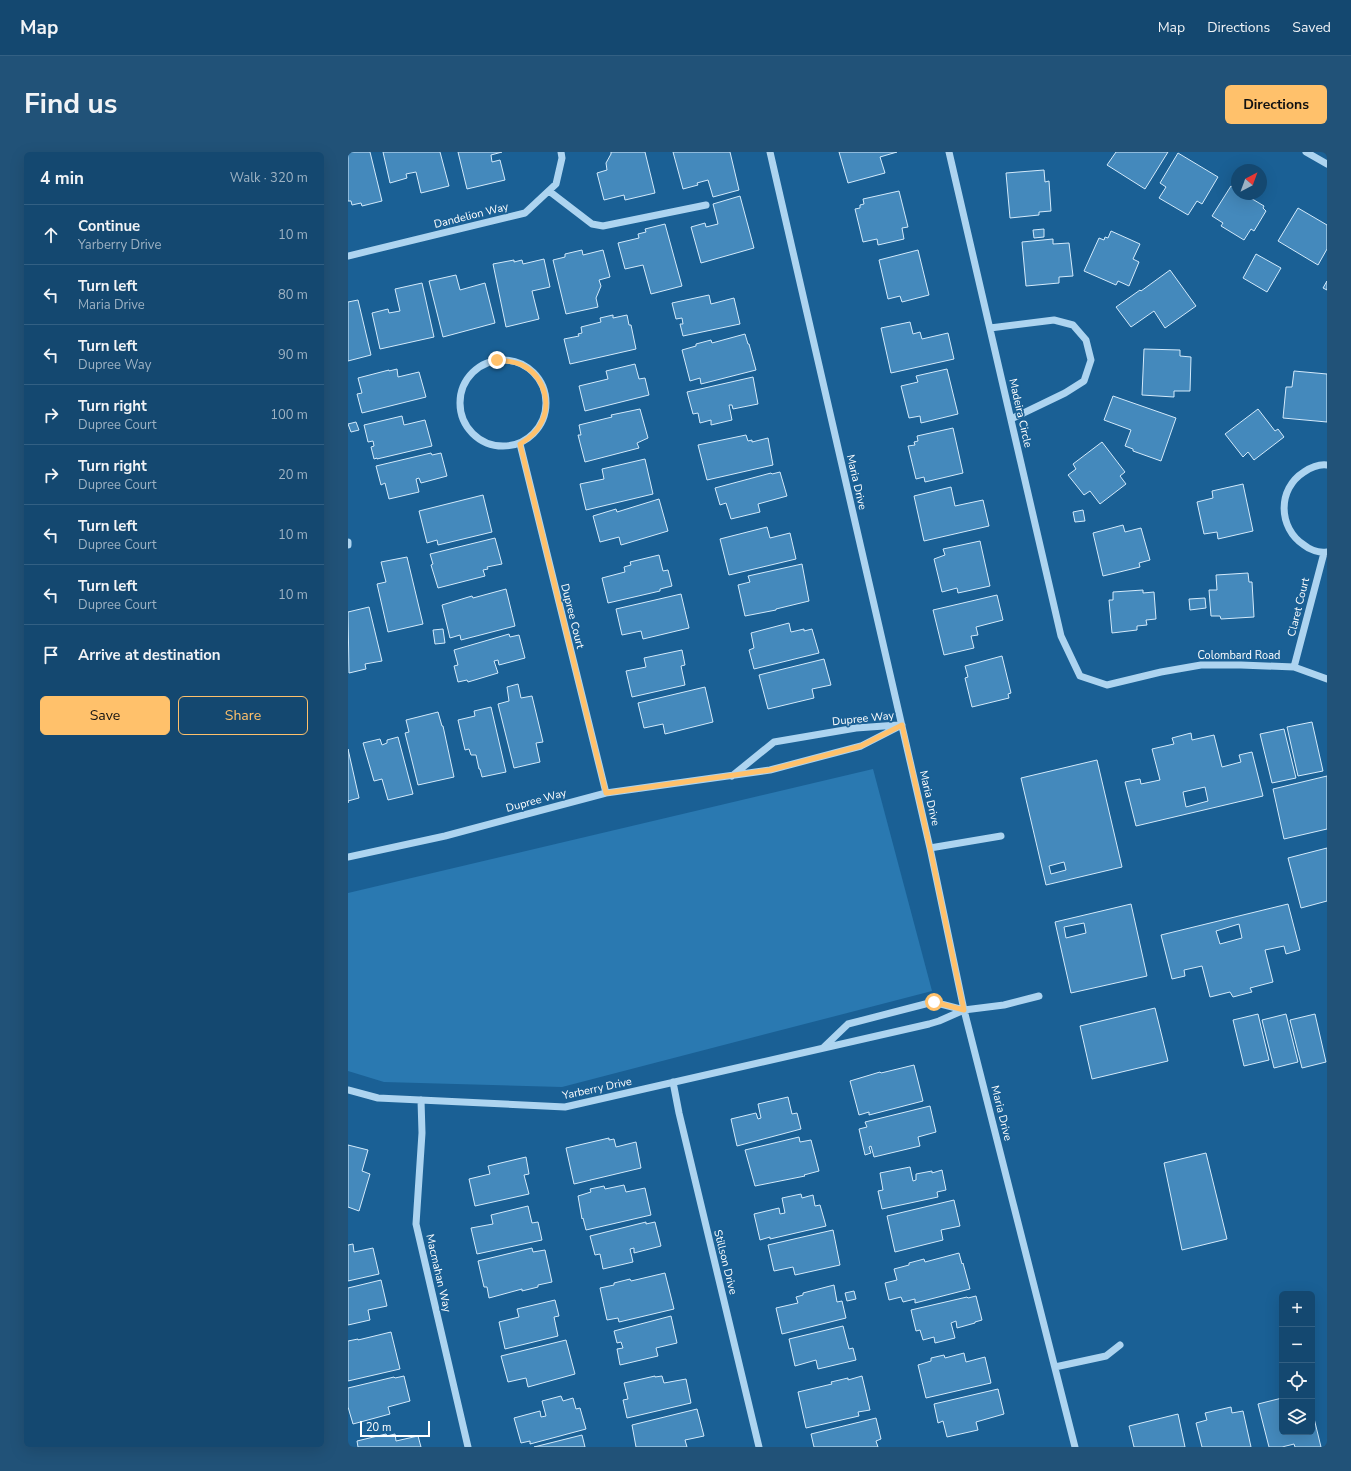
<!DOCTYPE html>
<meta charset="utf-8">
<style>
:root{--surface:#144870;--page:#215278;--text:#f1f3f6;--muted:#9db2c3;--line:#336083;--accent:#ffc16b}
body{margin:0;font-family:"Nunito Sans",sans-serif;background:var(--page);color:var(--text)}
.controls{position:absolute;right:12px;bottom:12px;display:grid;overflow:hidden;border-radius:6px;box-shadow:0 4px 16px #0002}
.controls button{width:36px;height:36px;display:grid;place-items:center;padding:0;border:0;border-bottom:1px solid var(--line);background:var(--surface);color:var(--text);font:20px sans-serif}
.compass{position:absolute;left:883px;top:12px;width:36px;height:36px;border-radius:50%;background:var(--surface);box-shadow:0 4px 16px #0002;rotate:41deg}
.scale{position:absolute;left:12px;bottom:10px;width:70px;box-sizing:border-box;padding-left:4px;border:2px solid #fff;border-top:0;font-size:11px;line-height:14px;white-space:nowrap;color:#fff;-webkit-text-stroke:3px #1a6095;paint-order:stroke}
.stop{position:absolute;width:12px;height:12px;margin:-9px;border:3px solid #ffc16b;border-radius:50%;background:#fff}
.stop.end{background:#ffc16b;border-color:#fff;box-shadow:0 1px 4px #0008}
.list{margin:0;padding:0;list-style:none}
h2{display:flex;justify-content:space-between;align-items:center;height:52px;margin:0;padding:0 16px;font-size:17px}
h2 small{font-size:13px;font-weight:400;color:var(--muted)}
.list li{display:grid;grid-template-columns:26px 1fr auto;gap:12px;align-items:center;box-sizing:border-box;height:60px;padding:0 16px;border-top:1px solid var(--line)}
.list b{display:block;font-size:15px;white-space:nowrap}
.list p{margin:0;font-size:13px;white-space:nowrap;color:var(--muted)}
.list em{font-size:13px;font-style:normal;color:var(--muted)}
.actions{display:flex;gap:8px;padding:12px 16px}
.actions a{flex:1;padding:9px 0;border:1px solid var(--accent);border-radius:6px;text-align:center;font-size:14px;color:var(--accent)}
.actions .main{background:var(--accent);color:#111}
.icon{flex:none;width:22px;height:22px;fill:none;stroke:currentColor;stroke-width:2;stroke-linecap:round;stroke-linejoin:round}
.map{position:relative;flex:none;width:979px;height:1295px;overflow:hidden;border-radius:6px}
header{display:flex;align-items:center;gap:24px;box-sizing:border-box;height:56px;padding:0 20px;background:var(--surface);border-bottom:1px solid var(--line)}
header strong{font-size:19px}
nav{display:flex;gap:22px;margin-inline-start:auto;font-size:14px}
.intro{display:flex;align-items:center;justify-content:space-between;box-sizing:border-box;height:96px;padding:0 24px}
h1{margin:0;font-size:28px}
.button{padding:10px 18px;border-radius:6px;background:var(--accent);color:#111;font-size:14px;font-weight:700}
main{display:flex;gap:24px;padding:0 24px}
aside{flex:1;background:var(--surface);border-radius:6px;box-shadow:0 4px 16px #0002}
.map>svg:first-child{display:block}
</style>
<header>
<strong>Map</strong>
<nav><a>Map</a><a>Directions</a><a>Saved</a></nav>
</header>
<div class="intro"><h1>Find us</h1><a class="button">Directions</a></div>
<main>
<aside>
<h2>4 min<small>Walk · 320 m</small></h2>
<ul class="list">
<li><svg class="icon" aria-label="ahead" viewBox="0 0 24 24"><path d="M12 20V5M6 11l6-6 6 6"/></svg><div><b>Continue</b><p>Yarberry Drive</p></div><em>10 m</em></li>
<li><svg class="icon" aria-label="left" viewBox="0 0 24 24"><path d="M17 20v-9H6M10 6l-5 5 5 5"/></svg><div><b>Turn left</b><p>Maria Drive</p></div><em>80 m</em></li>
<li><svg class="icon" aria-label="left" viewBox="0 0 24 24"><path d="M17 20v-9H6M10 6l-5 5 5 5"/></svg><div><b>Turn left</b><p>Dupree Way</p></div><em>90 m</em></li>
<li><svg class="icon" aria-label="right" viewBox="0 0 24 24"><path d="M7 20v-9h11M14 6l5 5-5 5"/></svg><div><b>Turn right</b><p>Dupree Court</p></div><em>100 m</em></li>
<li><svg class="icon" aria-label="right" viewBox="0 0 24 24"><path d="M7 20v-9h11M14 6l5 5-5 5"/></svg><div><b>Turn right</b><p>Dupree Court</p></div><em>20 m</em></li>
<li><svg class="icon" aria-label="left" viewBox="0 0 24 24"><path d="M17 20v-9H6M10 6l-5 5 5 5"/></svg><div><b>Turn left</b><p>Dupree Court</p></div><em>10 m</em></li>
<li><svg class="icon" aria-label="left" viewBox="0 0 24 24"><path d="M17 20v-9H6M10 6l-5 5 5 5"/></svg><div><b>Turn left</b><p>Dupree Court</p></div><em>10 m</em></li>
<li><svg class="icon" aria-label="arrive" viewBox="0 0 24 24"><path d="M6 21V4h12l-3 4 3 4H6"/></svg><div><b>Arrive at destination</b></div></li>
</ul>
<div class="actions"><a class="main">Save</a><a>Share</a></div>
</aside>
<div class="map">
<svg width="979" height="1295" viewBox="0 0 979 1295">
<rect width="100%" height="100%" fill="#1a6095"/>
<path fill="#2a79b1" d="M525 617 584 839 214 935 36 930 0 919V741Z"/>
<path fill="#4489bc" stroke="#d3eafb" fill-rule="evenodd" d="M0 0H22L34 49 14 54 13 51 4 53 3 49H0Z
M35 0H92L101 34 73 41 68 20 58 22 59 26 42 31Z
M110 0H154L143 3 144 10 152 8 157 28 119 37Z
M263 0H297L307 41 277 48 276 43 256 48 249 21 259 18 258 11 263 2Z
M325 0H382L391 38 365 45 360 28 349 31 350 33 335 37Z
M491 0H549L532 5 537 21 500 31Z
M768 0H820L797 37 759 13Z
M830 1 870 25 854 52 849 49 840 63 811 46 818 35 812 31Z
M696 18 697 30 701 29 703 59 691 60V63L662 66 658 21Z
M883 34 889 38V42H896L916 54 915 56 918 59 906 79 903 77 896 88 873 74 875 71 864 64Z
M551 39 560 75 554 76 556 87 530 93 529 87 515 90 507 57 512 56V53L516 52 515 47Z
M392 44 406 96 353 111 343 75 357 71 358 75 370 72 365 52Z
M950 56 979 73V97L970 113 930 89Z
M317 72 334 134 303 142 295 113 277 117 270 91 291 86 290 82 298 80 297 77Z
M696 77V85L686 86 685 78Z
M763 79 792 92 785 107 791 110 781 134 770 129 768 133 736 119 751 86 756 88 757 85 760 86Z
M705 87V92L721 91 725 124 711 125V131L678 134 674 90Z
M234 98 235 103 255 98 262 125 251 128 253 134 248 146 250 155 218 162 205 108 217 105V102Z
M570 98 581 143 554 150 552 144 540 147 531 108Z
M908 102 933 116 919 140 895 126Z
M196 107 202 135 184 139 191 167 158 175 145 112 166 108V110L174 108 175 112Z
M822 118 848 154 817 176 806 159 783 175 768 155 792 138 793 139Z
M108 123 112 138 137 131 147 171 95 185 81 129Z
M979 129V138L975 136Z
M74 131 86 185 32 197 24 161 40 157 41 161 52 159 47 137Z
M361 143 363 152 386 146 392 172 335 184 332 172H335L334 166 328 167 324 151Z
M10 148 23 203 0 209V150Z
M265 163V166L279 163 281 173H283L288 197 222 212 216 187 231 184 230 182 234 181 233 175 253 170 252 166Z
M562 170 565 182 572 180 574 187 600 181 606 207 543 221 533 176Z
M397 182 400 192H401L408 218 353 232 352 226 342 229 334 198 348 194V192L363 188 364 191Z
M796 197 832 198V204L843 205 842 239H826V245L794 243Z
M287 212 291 227 297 226 301 243 237 259 231 234 260 227 258 219Z
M49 217 50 225 71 220 78 245 14 261 9 242 14 241 10 226 41 218V219Z
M599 217 610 262 573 271 572 264 561 266 553 234 570 230 568 224Z
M946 219 979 222V270L935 266 938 235H944Z
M405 225 410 252 385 257 384 253H381L384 268 363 273V268L352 271 350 261 345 262 339 240Z
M765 244 828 266 813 309 785 299V297L777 294 783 278 756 268Z
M292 257 300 286 289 291 291 296 237 310 230 283H233L231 273 264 265 263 263Z
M910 257 927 279 930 277 936 285 906 308 900 300 895 305 877 282Z
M54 264 56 273 77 268 84 294 29 307V306L26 307 23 295 26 294 25 289 20 290 16 273Z
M8 270 11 278 3 280 0 272Z
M605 276 615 321 577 330 576 325 568 327 560 294 567 293 566 290 570 289 569 284Z
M398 283 400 289 404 288V290L420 286 425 313 359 328 350 293Z
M754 290 777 320 772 324 778 332 752 352 742 339 736 343 720 323 728 317 725 312Z
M83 301 84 303 93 301 99 324 73 331 71 326 68 327 71 340 41 347 37 331 33 333 28 314Z
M297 307 305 342 238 358 232 332 256 327 254 317Z
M432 320 439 344 410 352 412 360 383 367 378 351 372 353 367 336 423 321 424 322Z
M895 332 905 379 870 387 869 380 856 382 849 350 865 346 864 339Z
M603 335 607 354 635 348 641 374 576 389 566 344Z
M135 343 144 380 90 393 89 388 79 391 71 359Z
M311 347 320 379 273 393 271 385 252 390 245 364 268 357 269 360Z
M735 358 737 369 727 370 725 360Z
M775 373 777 380 793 376 802 408 791 411 792 415 755 424 745 381Z
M419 375 422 386 442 381 448 407 381 423 372 387Z
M147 386 154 412 139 415 140 417 135 418 137 424 90 436 83 413 85 412 82 402Z
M632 389 642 434 610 441 609 436 594 440 586 407 597 403 595 397Z
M311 403 315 419 320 418 324 434 312 437V439L260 451 254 426 277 420 276 415 283 413 282 410Z
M59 405 75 472 40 480 29 432 38 430 33 410Z
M454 412 461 449 428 457V458L397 464 390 433 402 430 400 424Z
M900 421 901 430H904L906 465 873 467 872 464H863L861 438H869L868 423Z
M158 437 167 474 113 488 112 483 102 486 94 453 124 444 125 446Z
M795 438V441L806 440 808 467 798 468 799 473 789 474V478L764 481 761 448H765V440Z
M333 442 341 476 295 487 293 479 274 483 268 457Z
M649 443 655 468 628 475 630 483 623 484 626 496 596 503 585 458Z
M857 446 858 456 842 458 841 447Z
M21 455 34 509 17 512 18 517 1 521 0 460Z
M441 471 443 480 456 477V479L464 477 471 501 406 517 401 498 406 496 403 481Z
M95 477 97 491 87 492 85 478Z
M161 482 162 485 171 483 177 506 151 513 150 508 146 509 150 521 120 530 119 528 110 530 106 514 110 513 106 498Z
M334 498 337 513 333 514 337 533 284 545 278 519 298 515 296 506Z
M654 504 663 541 660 542 661 546 624 555 617 526 620 525 617 514Z
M476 507 483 533 464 537 466 546 420 557 411 523Z
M170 532 173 546 184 544 195 590 188 591 192 610 166 616 150 552 161 549 159 535Z
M357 535 365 570 317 582 315 572 296 576 290 551Z
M143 555 158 620 134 625 132 617H131L128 603H123L121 597 117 598 110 568 127 564 126 559Z
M90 560 94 574H95L106 625 70 633 57 581 61 580 58 568Z
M964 570 975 619 950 624 939 575Z
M936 577 948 626 924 631 912 582Z
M843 581 844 588 866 583 874 615 893 610 891 603 904 600 915 644 788 674 777 630 792 627 793 632 812 628 804 597 826 592 824 586ZM857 635 860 649 838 655 835 640Z
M50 585 65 642 40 648 34 627 26 629 15 591 32 587 34 593 39 591V588Z
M0 597 11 646 0 649V651Z
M749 608 774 715 698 733 673 626ZM716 710 718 718 703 722 701 714Z
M979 624V677L936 687 925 637Z
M979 696V749L953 756 940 706Z
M783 752 799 824 723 841 707 770ZM736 771 738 781 718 786 716 775Z
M940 752 952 798 938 802 936 794 917 798 925 830 902 836 904 840 885 845 882 840 862 845 854 814 836 818 837 824 824 827 813 783ZM891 772 894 786 872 792 868 779Z
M807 856 820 909 744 927 732 874Z
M910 862 921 908 896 914 885 868Z
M938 862 950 910 926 916 914 868Z
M967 862 978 910 954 916 942 868Z
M566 913 575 949 521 963V960L511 963 502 929 532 920 533 921Z
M440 945 444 962 449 961 453 977 389 994 383 967 408 961 410 967 413 966 410 952Z
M582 954 588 980 570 985 572 994 526 1005 523 994 521 995 523 1001 517 1003 511 977 519 975 517 970Z
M451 985 452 990 463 988 471 1019 456 1023 457 1024 407 1034 397 998Z
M261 986V988L266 987 268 995 288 990 293 1016 226 1032 218 996Z
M0 993 20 998 14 1019 22 1022 11 1059 0 1055Z
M858 1001 879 1087 834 1098 816 1011Z
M178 1005 181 1022 176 1023 181 1042 127 1054 121 1027 142 1022 140 1014Z
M562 1015 565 1029 568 1028V1022L584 1019V1021L594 1018 598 1038 589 1040 590 1045 534 1057 530 1039 535 1038 532 1021Z
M276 1033 278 1040 297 1036 303 1063 238 1078 235 1066 234 1067 230 1044 243 1040 242 1037 256 1034 257 1037Z
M453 1042 454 1046 465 1043 467 1054 472 1053 478 1074 422 1087V1085L412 1088 406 1062 431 1056 432 1062 437 1061 434 1046Z
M606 1048 612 1074 593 1078 595 1088 547 1100 539 1064Z
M180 1054 184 1071 190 1070 194 1088 129 1102 123 1076 145 1072 143 1063Z
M298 1070V1072L307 1070 313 1094 286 1101V1096L282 1097 285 1110 255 1117 252 1102 247 1103 242 1084Z
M485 1078 492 1113 447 1123 445 1115 426 1119 420 1093Z
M5 1092 6 1100 25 1096 31 1122 0 1129V1093Z
M184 1096 185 1100 197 1098 204 1130 190 1133V1135L174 1139V1137L141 1146 139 1135H136L130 1109Z
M611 1101 614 1112 615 1111 622 1137 567 1151V1147L555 1150 553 1145 541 1148 537 1131 549 1128 546 1117 561 1113V1111L576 1107 577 1110Z
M317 1121 326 1157 271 1170 270 1166 259 1168 252 1136 266 1133V1131L282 1127 283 1129Z
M33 1128 39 1154 20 1158 22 1168 0 1173V1136Z
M486 1133 489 1150 494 1149 498 1166 434 1182 428 1156 450 1151 448 1145 455 1143V1141Z
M506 1139 508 1147 499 1149 497 1141Z
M628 1144 634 1168 627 1170V1171L609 1176 608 1169 603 1171 607 1186 587 1191 586 1185 575 1188 572 1178 568 1179 563 1158 619 1145 620 1146Z
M207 1148 211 1164 206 1165 210 1184 157 1197 151 1170 171 1165 169 1157Z
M323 1164 329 1191 308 1196 310 1204 272 1213 269 1197 275 1196 273 1190 269 1191 266 1179Z
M495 1174 501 1197 505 1196 508 1208 470 1217 468 1208 447 1214 441 1187Z
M43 1180 52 1217 0 1229V1189L10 1187V1188Z
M218 1188 227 1222 180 1235 178 1226 160 1230 153 1204Z
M616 1201 618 1210 637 1205 643 1231 578 1246 570 1213 583 1209V1206L596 1203 597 1206Z
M56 1224 62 1249 40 1255 42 1262 5 1272 0 1255V1236L46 1225 47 1226Z
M307 1224V1225L314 1224 316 1231 338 1227 343 1251 279 1266 275 1248 280 1247 276 1231Z
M514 1224 522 1258 510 1260 511 1264 458 1276 450 1240 484 1232 483 1230 500 1226V1228Z
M650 1237 656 1262 628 1270 630 1278 599 1285 595 1269 590 1271 586 1252Z
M213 1244 215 1249 225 1246 228 1257 232 1256 238 1277 182 1292V1289L173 1291 166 1266 192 1259 193 1265 198 1264 194 1249Z
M934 1246V1280H964V1258L973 1295H947L946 1292 934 1295H921L910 1252Z
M883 1255 884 1261 895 1259 903 1295H854L848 1271 859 1268 857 1261Z
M349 1257 356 1284 337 1288 339 1295H288L284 1273Z
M830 1262 837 1295H786L781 1274Z
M528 1266 533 1287 528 1289 530 1295H466L463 1282Z
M38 1282 39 1284 47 1282 48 1289 70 1284 73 1295H10L9 1289Z
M234 1283 237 1295H186Z"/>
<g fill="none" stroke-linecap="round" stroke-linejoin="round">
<path stroke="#add4f0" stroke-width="7" d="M422 0 582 696 616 858 727 1295
M601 0 713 484 732 524 759 533 813 520 853 513H893L946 515 979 527
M958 0 979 12
M201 39 244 72 255 74 358 53
M0 104 177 61 208 32 214 6 213 0
M642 176 706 168 725 173 738 188 743 208 736 229 717 241 663 267
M112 251a43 43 0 1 1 86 0a43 43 0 1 1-86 0Z
M172 292 258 641
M979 313C971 312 962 316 956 320 929 337 930 376 956 393 962 398 971 401 979 400
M0 390V393
M946 515 976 401
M384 624 426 590 508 576 550 573
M582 696 653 684
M0 705 97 684 258 641 422 618 513 594 554 573
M475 896 500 872 585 850 616 858
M325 930 331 961 411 1295
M0 938 30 946 217 955 581 872 591 869 616 858 656 853 691 844
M73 948 74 981 68 1072 120 1295
M707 1215 758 1204 772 1193"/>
</g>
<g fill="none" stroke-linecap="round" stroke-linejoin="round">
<path stroke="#ffc16b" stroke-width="5" d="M149 208C158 209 168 209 176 214 197 226 204 253 192 273 188 281 180 287 172 292L258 641 422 618 513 594 554 573 582 696 616 858 586 850"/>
</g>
<g text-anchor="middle" stroke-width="3.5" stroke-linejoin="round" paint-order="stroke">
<g font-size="11" fill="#fff" stroke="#1a6095">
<text transform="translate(123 63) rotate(-14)" y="4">Dandelion Way</text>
<text transform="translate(673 261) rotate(77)" y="4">Madeira Circle</text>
<text transform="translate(509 330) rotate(77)" y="4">Maria Drive</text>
<text transform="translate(950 455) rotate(-76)" y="4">Claret Court</text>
<text transform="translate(225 464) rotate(76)" y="4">Dupree Court</text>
<text x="891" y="507">Colombard Road</text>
<text transform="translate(515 566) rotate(-6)" y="4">Dupree Way</text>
<text transform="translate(582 646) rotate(77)" y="4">Maria Drive</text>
<text transform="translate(188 648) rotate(-15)" y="4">Dupree Way</text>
<text transform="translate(249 936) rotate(-12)" y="4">Yarberry Drive</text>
<text transform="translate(654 961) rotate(76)" y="4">Maria Drive</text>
<text transform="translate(378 1110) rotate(76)" y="4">Stillson Drive</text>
<text transform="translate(91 1121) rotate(77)" y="4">Macmahan Way</text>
</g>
</g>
</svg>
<div class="controls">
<button>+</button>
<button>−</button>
<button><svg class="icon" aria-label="locate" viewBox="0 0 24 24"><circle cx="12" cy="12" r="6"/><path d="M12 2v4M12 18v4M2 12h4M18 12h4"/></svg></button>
<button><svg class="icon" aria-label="layers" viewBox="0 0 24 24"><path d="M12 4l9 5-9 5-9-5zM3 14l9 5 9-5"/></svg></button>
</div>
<svg class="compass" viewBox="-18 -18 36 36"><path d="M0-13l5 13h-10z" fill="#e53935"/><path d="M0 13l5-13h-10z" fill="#9db2c3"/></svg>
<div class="scale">20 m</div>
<div class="stop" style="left:586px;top:850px"></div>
<div class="stop end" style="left:149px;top:208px"></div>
</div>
</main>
